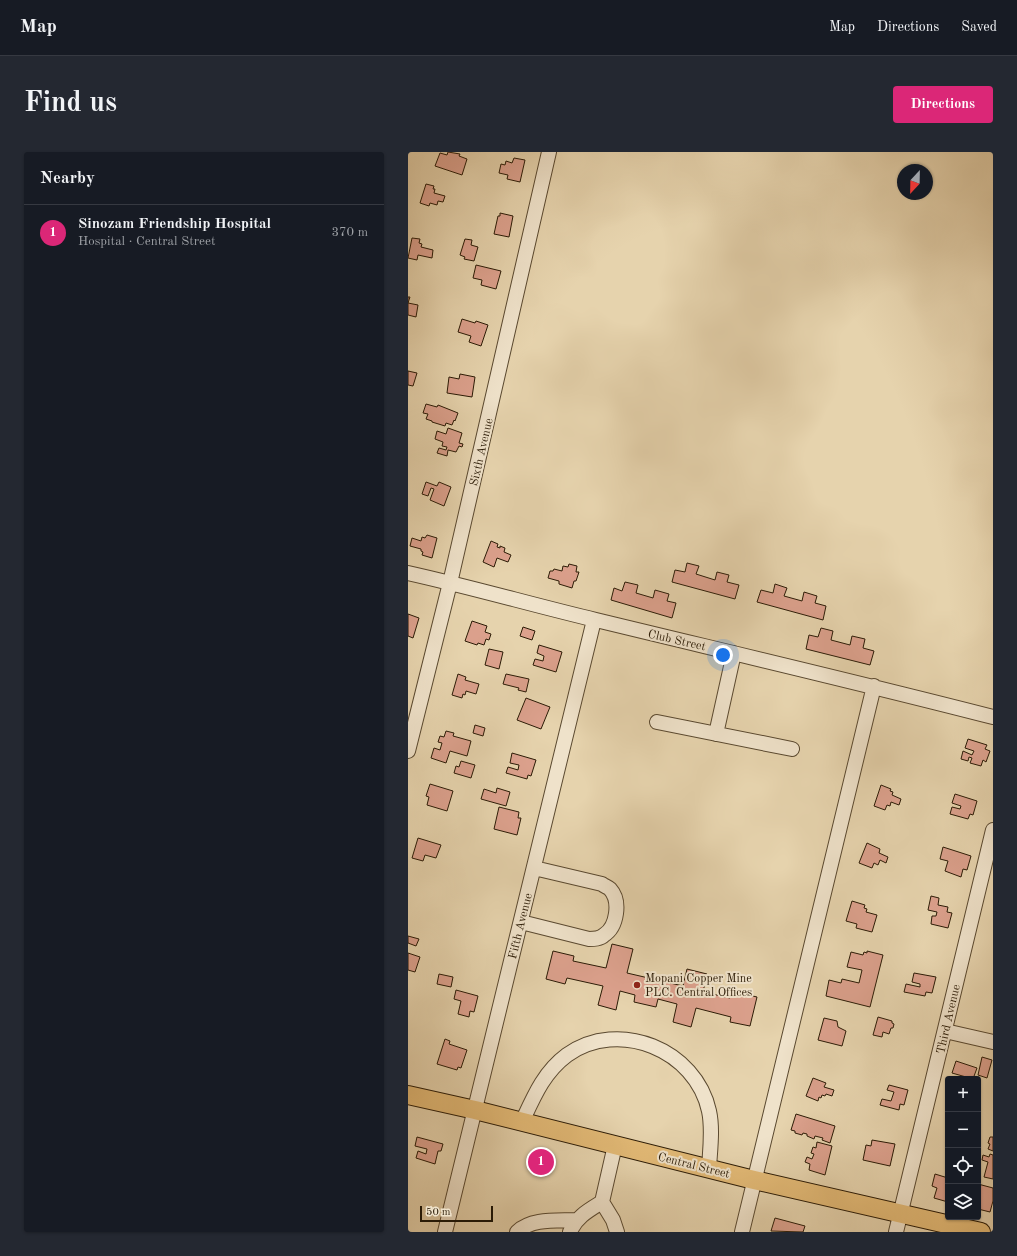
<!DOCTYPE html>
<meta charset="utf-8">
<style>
:root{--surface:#171b24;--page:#242831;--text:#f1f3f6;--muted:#9ea1a6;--line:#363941;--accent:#db2777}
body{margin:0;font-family:"Old Standard TT",serif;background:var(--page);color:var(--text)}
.controls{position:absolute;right:12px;bottom:12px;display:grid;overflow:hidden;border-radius:4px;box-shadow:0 1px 3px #0004}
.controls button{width:36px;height:36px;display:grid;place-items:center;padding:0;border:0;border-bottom:1px solid var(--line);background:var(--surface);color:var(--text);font:20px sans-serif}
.compass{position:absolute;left:489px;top:12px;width:36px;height:36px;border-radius:50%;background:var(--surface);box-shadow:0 1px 3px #0004;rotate:202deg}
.scale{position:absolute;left:12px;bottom:10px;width:73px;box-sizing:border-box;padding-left:4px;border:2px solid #2b1b06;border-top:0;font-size:11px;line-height:14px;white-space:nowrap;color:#2b1b06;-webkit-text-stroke:3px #efe2ca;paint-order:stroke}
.you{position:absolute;left:315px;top:503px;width:14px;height:14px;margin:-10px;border:3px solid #fff;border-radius:50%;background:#1a73e8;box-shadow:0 0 0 6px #1a73e833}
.badge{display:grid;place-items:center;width:26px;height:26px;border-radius:50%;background:var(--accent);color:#fff;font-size:13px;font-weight:700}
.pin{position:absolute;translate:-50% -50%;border:2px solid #fff;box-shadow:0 1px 4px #0006}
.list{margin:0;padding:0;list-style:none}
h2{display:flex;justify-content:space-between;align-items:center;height:52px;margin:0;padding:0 16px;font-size:17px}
h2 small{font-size:13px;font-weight:400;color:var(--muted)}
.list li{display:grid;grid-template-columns:26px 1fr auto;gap:12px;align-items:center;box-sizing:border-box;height:56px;padding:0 16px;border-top:1px solid var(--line)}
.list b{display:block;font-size:15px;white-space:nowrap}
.list p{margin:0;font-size:13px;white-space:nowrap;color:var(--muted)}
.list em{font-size:13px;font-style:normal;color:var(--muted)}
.icon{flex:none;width:22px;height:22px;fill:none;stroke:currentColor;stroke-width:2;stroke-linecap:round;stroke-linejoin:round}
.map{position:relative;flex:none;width:585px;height:1080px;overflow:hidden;border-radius:4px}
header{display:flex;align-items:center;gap:24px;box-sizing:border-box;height:56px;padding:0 20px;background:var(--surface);border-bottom:1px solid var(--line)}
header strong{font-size:19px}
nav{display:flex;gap:22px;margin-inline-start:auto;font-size:14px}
.intro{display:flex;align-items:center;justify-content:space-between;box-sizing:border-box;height:96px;padding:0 24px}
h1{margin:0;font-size:28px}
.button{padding:10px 18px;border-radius:4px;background:var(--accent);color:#fff;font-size:14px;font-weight:700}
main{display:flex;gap:24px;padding:0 24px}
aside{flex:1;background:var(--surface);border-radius:4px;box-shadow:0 1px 3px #0004}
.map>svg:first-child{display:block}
</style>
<header>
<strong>Map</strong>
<nav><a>Map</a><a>Directions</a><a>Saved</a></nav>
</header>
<div class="intro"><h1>Find us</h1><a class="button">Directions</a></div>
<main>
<aside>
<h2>Nearby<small></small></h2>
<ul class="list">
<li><span class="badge">1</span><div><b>Sinozam Friendship Hospital</b><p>Hospital · Central Street</p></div><em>370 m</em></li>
</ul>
</aside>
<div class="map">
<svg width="585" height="1080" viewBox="0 0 585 1080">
<rect width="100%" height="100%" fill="#e6d3ad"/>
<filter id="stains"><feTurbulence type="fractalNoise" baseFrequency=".005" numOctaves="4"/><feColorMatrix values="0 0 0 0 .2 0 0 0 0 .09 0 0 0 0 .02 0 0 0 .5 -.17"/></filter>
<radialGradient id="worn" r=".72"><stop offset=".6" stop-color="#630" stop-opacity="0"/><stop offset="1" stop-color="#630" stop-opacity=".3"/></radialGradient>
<path fill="#dca18d" stroke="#2b1b06" d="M40 0 52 2 51 4 59 7 54 23 27 14 32 1 39 3Z
M106 6 117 8 112 30 99 27 100 23 91 21 93 12 97 13 98 9 104 11Z
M18 32 26 34 25 37H27L26 41 37 44 35 50 30 49 29 53 22 51 21 54 12 51Z
M92 61 105 64 101 85 86 82 90 64H92Z
M4 86 12 87 11 91 14 92 13 95 25 98 24 106 10 103 9 108 0 106Z
M57 87 64 88 63 93 70 95 66 109 56 107 57 105 52 103Z
M68 113 93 119 88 137 73 133 74 128 65 126Z
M0 145H2L0 151 10 153 8 165 0 163Z
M54 167 67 171 68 169 80 173 73 194 61 190 63 184 50 180Z
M0 219 9 221 5 234 0 233Z
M52 222 67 225 64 245 39 241 41 225 51 227Z
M18 252 29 255 30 253 50 261 47 269 46 268 44 273 38 271 37 274 24 270V269L18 267 20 262 15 261Z
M40 276 54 281 51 291 55 292 54 295 51 294 48 300 40 298 39 304 29 301 31 296 38 298 39 295 34 294 35 290 27 287 29 279 38 282Z
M18 330 29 334 31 330 43 335 36 354 22 348 26 337 23 336 20 344 14 342Z
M19 383 29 386 24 406 14 403 15 400 13 399V397L2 394 4 386 13 389 14 385 17 386Z
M83 389 90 392 89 395 92 396V394L97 396 96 400 103 403 100 410 89 406 86 415 75 410Z
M279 411 291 414 288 422 307 428 309 420 321 423 319 430 331 433 327 447 264 430 267 418 277 420Z
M161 412 169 414 168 420H171L168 429H166L164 436 151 432V429L140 426 142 419H145L146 417 154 419 155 414 160 415Z
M217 430 230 433 228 441 245 446 247 438 261 442 259 449 268 451 264 466 203 448 206 436 214 439Z
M367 432 379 436 376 444 394 449 396 440 409 444 407 451 418 454 415 468 349 450 353 438 365 441Z
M0 462 11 466 5 486 0 484Z
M64 469 79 474 77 480 83 482 81 488 78 487 76 493 70 491 69 493 57 489Z
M115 475 127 479 124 488 112 484Z
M413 476 425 479 423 488 442 493 444 484 457 487 455 496 466 499 462 513 398 497 401 483 410 485Z
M131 493 154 500 148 520 125 513 127 507 135 509 136 504 129 501Z
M81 497 95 500 91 517 77 513Z
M50 522 58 525 57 528 71 532 68 542 58 539 57 543 55 542 54 546 44 543Z
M98 522 121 527 118 540 110 538 111 536 95 532Z
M118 546 142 555 133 577 109 568Z
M67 573 77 576 75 584 65 581Z
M38 579 46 581 45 584 63 589 59 604 42 599 38 611 23 606 26 596 32 598 34 591 30 590 32 584 36 585Z
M560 587 579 593 577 597 582 599 578 610 575 608 573 614 562 611 564 606 561 605 560 609 553 607 555 599 564 603 566 599 557 596Z
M104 601 128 608 123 624 120 623 119 627 98 621 100 615 110 618 111 613 102 611Z
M53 609 67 613 63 626 46 621 48 614 51 615Z
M22 632 45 639 39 659 19 653 21 645 18 644Z
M473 633 483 637 482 639 485 640 484 643 493 647 491 653 483 650 482 654 479 653 477 658 466 654Z
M89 636 102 640 98 654 73 647 76 637 88 641Z
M547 642 569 649 565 663 562 662 560 667 542 662 544 655 552 657 553 654 544 651Z
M91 655 111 660 110 666H113L109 683 86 677Z
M10 686 33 693 28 706 17 703 15 709 4 706Z
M459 691 472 697 471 701 480 705 478 711 472 708 470 713 466 711 464 716 451 711Z
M535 695 563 704 559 718 555 717 553 725 537 719 540 709 532 707Z
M523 744 531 746 530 753 540 755 539 760 544 761 540 776 523 772 524 764H528L529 760 520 758Z
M444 749 457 753 456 756 459 757 458 760 469 763 464 780 448 776 449 772 438 769Z
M0 784 11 787 8 794 0 791Z
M204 792 225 797 219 821 275 834 279 817 299 822 295 840 322 846 324 839 349 845 342 874 322 870 323 865 288 856 283 875 265 870 269 852 250 847 248 855 226 850 227 843 212 839 208 858 190 853 195 834 159 826 157 832 138 827 145 799 166 804 165 809 198 816Z
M459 799 475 803 462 855 418 844 421 828 433 831 434 827 451 831 454 818 439 815 443 800 455 803 456 800 459 801Z
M0 801 12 805 7 820 0 818Z
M506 821 528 825 524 841 518 840 517 844 496 840 498 832 512 835V832L504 830Z
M31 822 45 825 43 835 29 832Z
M48 838 70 844 66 860 62 859 61 865 50 862 53 849 46 847Z
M470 865 484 869V871L486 872 485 876H483L481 882 475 880 474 885 465 883Z
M416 866 429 869 430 875 438 879 434 894 410 888Z
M37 887 42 889 41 892 59 898 53 916 50 915 49 918 29 912Z
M574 905 584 908 579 926 570 923Z
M548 909 569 916 565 927 544 921Z
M405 926 418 931 416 935 426 938 424 944 418 942 417 944 414 943 413 946 411 945 410 949 398 944Z
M481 933 500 938 496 953 492 952 491 958 472 953 474 947 483 949 486 940 479 938Z
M388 962 427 974 422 991 414 988 415 986 407 984 406 987 399 984V982L395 981 394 983 387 981V979L383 978Z
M9 985 35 992 33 999H30L27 1012 8 1006 10 999 18 1002 19 997 7 994Z
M582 985H585V999L580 997 582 992 580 991Z
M464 988 487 992 482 1014 455 1008 458 993 463 994Z
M409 990 424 994 417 1023 401 1018 402 1012 397 1010 399 1005 404 1007 406 1002 403 1001 405 995 408 996Z
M582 1002 585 1003V1027L576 1025 580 1010 574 1008 575 1003 581 1005Z
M527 1022 540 1026V1050L526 1046 529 1036 524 1034Z
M570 1032 585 1036V1049L582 1060 570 1057 571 1048 570 1047Z
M367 1066 397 1074 395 1080 363 1079Z"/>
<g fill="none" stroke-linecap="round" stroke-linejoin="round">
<g stroke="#5a4930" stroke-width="16">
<path id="minor" d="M0 421C63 435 125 453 188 468 320 500 453 531 585 565
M249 570 384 597
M308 582 326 501
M0 599 42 431 141 0
M113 770 181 787C186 787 192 787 196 783 209 775 213 749 202 737 200 735 196 734 194 732L126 716
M537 879 585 890
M114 970C126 944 136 920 159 903 211 866 288 898 301 959 305 977 302 998 301 1016
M194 1050 205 1068 209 1080
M37 1080 186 468
M109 1080C124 1066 149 1069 168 1068
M162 1080C168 1065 181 1058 194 1050L207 993
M334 1080 466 534
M488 1080 585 678"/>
</g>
<g stroke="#2b1b06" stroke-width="20">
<path id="major" d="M0 943 67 958 346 1028 573 1080"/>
</g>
<use href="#minor" stroke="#efe2ca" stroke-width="14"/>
<use href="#major" stroke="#e3ba76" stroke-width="18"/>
</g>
<circle fill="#8f2418" stroke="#efe2ca" stroke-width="1.5" cx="229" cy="833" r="4"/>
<g text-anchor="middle" stroke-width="4" stroke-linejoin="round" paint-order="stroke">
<g font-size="12" fill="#2b1b06" stroke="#efe2ca">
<text transform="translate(73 300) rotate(-77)" y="4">Sixth Avenue</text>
<text transform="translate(269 488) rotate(13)" y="4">Club Street</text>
<text transform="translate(112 774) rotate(-76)" y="4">Fifth Avenue</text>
<text transform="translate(540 867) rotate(-77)" y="4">Third Avenue</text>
<text transform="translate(286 1013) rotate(14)" y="4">Central Street</text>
</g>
<g font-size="12" fill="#2b1b06" stroke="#efe2ca" text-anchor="start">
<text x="237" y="830">Mopani Copper Mine<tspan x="237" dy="14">PLC. Central Offices</tspan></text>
</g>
</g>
<rect width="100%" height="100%" filter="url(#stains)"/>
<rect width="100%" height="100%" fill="url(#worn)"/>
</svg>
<div class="controls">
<button>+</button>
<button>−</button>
<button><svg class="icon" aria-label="locate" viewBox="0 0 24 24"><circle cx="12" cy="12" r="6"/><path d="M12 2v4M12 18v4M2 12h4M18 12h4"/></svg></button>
<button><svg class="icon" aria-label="layers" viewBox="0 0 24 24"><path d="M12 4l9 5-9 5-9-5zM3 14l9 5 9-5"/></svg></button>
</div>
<svg class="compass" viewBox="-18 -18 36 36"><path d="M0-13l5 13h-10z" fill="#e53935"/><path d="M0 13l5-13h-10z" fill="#9ea1a6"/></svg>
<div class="scale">50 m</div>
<div class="you"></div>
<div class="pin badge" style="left:133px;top:1010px">1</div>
</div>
</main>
